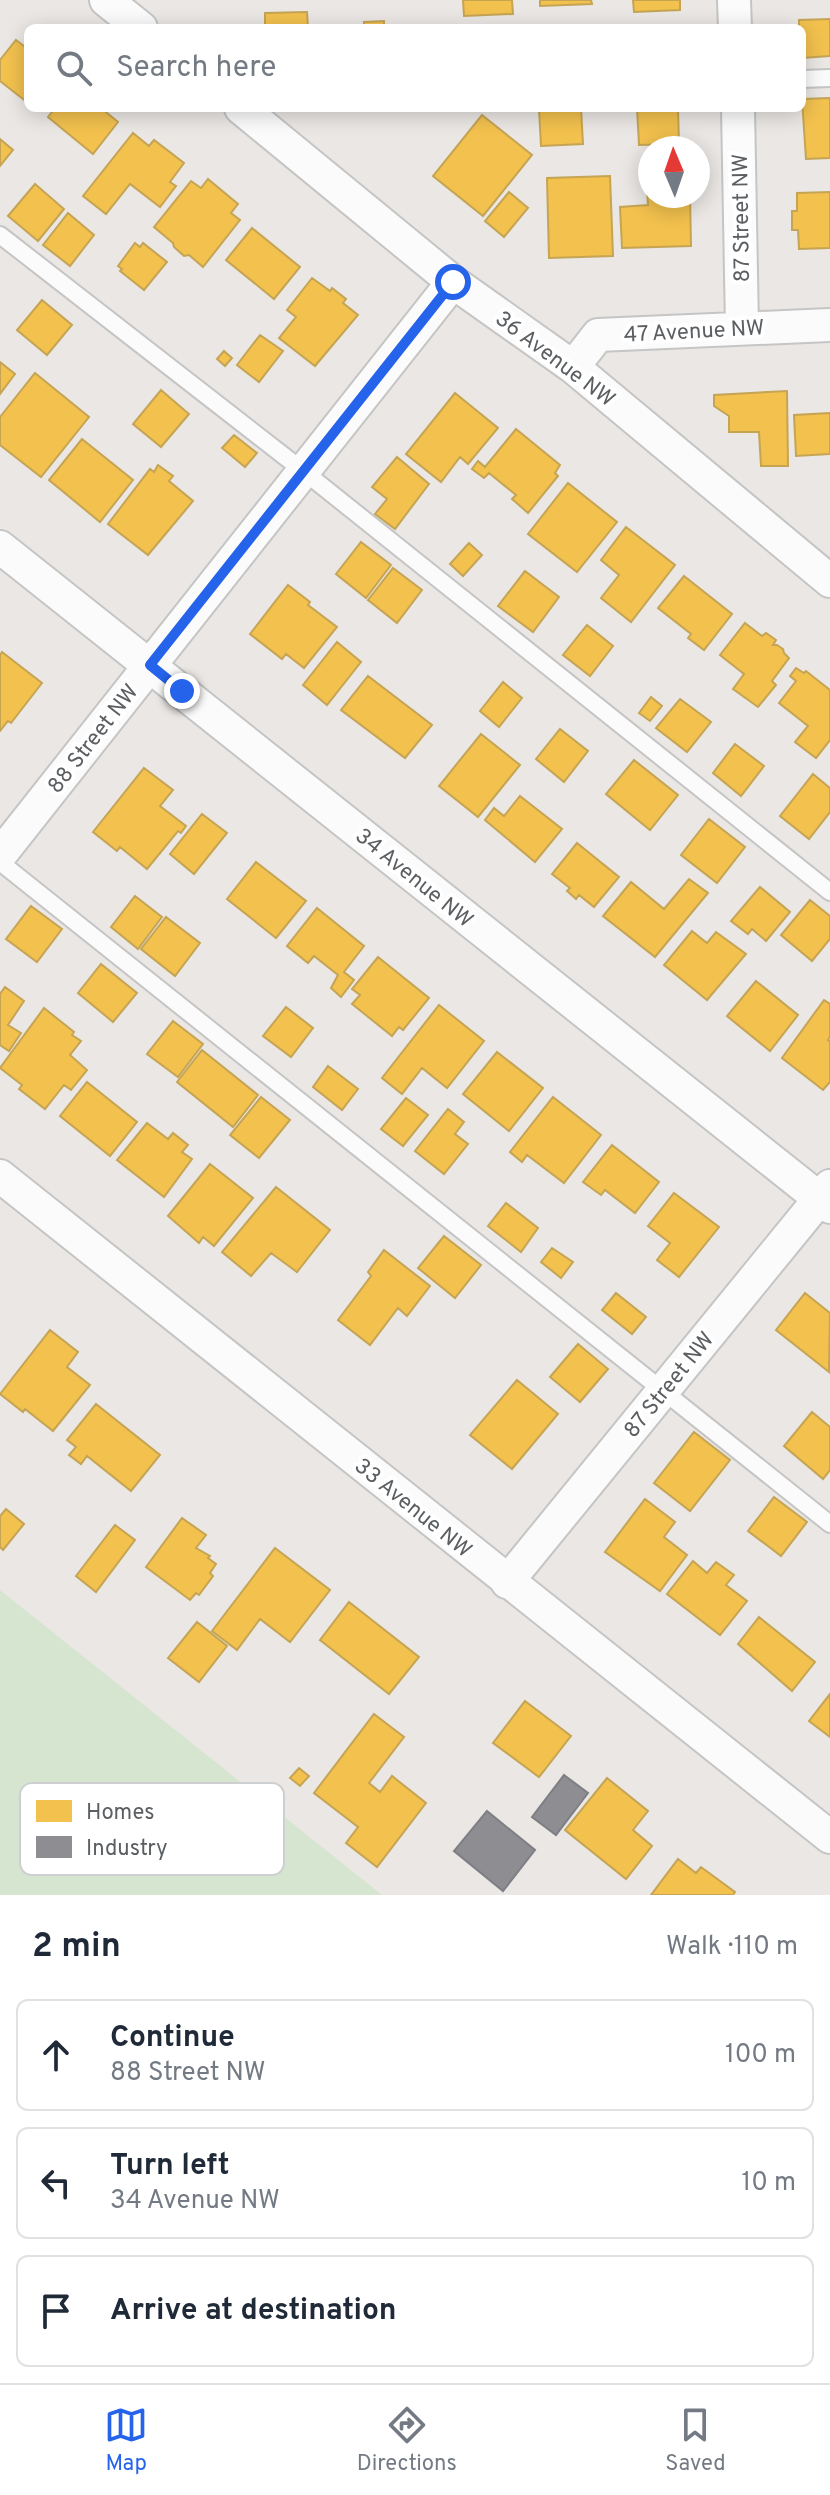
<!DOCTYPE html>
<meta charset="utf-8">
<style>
:root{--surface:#fff;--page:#f2f2f3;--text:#1f2937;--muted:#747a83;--line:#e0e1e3;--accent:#2563eb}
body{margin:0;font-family:Overpass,sans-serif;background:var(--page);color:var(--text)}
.compass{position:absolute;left:638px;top:136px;width:72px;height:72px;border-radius:50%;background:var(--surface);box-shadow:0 4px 20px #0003;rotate:358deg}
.stop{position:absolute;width:24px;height:24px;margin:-18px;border:6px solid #2563eb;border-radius:50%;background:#fff}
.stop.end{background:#2563eb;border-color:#fff;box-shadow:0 2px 8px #0008}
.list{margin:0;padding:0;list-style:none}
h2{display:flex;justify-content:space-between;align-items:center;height:104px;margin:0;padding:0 32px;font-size:34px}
h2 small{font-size:26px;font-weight:400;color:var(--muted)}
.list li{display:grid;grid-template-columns:52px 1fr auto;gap:24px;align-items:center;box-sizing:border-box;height:112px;margin:0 16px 16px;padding:0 16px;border:2px solid var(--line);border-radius:12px}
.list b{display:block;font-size:30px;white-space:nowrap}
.list p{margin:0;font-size:26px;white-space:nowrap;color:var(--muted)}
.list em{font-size:26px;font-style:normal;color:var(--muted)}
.icon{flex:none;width:44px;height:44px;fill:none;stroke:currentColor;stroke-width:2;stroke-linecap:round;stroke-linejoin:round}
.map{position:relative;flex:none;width:830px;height:1895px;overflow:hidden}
.search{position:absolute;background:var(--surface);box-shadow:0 4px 20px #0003;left:24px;right:24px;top:24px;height:88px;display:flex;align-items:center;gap:20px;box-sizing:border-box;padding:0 28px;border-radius:12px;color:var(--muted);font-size:30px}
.sheet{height:488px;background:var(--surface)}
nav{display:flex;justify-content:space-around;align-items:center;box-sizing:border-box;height:112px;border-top:2px solid var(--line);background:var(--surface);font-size:22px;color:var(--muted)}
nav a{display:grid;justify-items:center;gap:4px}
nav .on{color:var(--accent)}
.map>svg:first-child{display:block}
</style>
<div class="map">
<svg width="830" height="1895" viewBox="0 0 830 1895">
<rect width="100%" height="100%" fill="#eae7e4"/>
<path fill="#d6e5d0" d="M0 1590 382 1895H0Z"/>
<path fill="#f2c14e" stroke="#c5a454" stroke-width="2" d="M463 0H512L513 14 464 16Z
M540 0H591L592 4 540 6Z
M633 0H680V10L634 12Z
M307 12 308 28H265V13Z
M830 19V56L802 58V28H799V20Z
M384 21V28H364V22Z
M16 40 28 49V103L0 81V60Z
M830 98V158L806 159 802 99Z
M55 108H101L118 122 93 154 48 117Z
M581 108 583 144 541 146 539 109Z
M637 108H678L679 144 639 145Z
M482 115 532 155 483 216 433 176Z
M133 133 149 146 154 140 184 163 170 182 176 186 160 207 130 184 106 214 83 196Z
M0 139 13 150 0 166Z
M610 176 613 256 549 258 547 178Z
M208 179 238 204 231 213 240 220 203 267 189 255 184 256 174 247 173 243 154 227 191 181 201 188Z
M35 184 64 209 38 241 8 216Z
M647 190H650V196H690L691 246 622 248 620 207 648 205Z
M509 192 528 208 504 237 485 221Z
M830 192V248L799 249 798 230H792V211H797V193Z
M68 213 94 235 70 266 43 245Z
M252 228 300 267 274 299 226 260Z
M135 243 140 247 143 243 167 262 144 290 120 271 122 269 118 266Z
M312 278 330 291 332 288 346 299 343 303 358 315 315 366 279 338 296 317 287 310Z
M42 300 72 325 47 355 17 330Z
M260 335 283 351 259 382 237 365Z
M224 351 232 358 225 366 217 359Z
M0 362 15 374 0 394Z
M35 373 89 417 41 477 0 445V417Z
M161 390 189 414 161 447 133 424Z
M787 391 788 466H761L759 432H729V416L714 406V395Z
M455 393 498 428 468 464 460 457 441 482 406 454Z
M830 413V454L796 456 794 415Z
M516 429 560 465 555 473 558 476 528 513 512 499 516 495 489 473 484 478 472 469 478 461 485 467Z
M234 435 257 453 245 467 222 448Z
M82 439 133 480 100 522 49 480Z
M397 457 429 484 395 529 375 514 387 499 372 487Z
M158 465 173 476 169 481 193 501 148 555 108 524 150 469 154 472Z
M568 483 617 522 577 572 528 534Z
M626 527 675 565 631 622 601 598 619 575 601 560Z
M361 542 391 565 366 598 336 574Z
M469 543 482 555 463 576 450 564Z
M393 568 422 590 397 623 368 600Z
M525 571 559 597 533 632 498 606Z
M684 576 732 614 704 650 688 638 691 634 658 608Z
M288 585 310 602 308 605 337 627 304 668 286 654 282 659 250 634Z
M745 623 762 636 766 633 776 640 773 645H777L783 649 784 653 789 658 772 681 776 685 758 707 733 689 744 674 720 655Z
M587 625 613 646 590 676 563 655Z
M337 642 361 662 327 705 303 685Z
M2 652 42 683 11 723 8 721 0 731V655Z
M796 668 804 673 806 671 830 690V740L816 758 795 742 808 726 779 703 796 681 790 676Z
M368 676 432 725 405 758 341 710Z
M503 682 522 698 499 727 480 711Z
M651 697 662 706 650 721 639 713Z
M680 699 711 722 687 752 656 728Z
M560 729 588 751 564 782 536 759Z
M481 734 520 765 478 817 439 786Z
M735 744 764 766 741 796 713 773Z
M634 760 678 795 650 830 606 794Z
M144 768 173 790 160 806 186 826 181 833 178 831 147 869 120 847 117 851 93 832Z
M813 774 830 788V812L809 839 780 816Z
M520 796 562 829 535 862 485 820 494 808 504 816Z
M202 814 227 833 194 874 170 854Z
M709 819 745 847 717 883 681 855Z
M577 843 619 877 594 907 579 895 576 899 567 891 570 888 552 874Z
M256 862 306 901 276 938 227 899Z
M689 879 708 893 655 957 603 916 631 882 664 909Z
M760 887 790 912 766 941 752 929 748 934 731 921Z
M135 896 162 917 138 949 111 927Z
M810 900 830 916V939L812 961 781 935Z
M31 906 62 929 37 962 6 939Z
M317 908 364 946 344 972 354 980 341 997 331 988 338 975 314 956 308 963 287 946Z
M166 917 200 943 175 976 141 949Z
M692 931 707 943 716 932 746 954 707 1000 664 965Z
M378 957 429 998 403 1030 399 1027 392 1036 352 1004 360 995 352 989Z
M101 964 137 993 113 1022 78 993Z
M756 981 798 1015 770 1051 727 1016Z
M5 987 24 1001 8 1025 21 1033 9 1051 0 1045V994Z
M824 1000 830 1004V1037L828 1040 830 1041V1082L823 1090 782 1058Z
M439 1005 484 1041 447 1088 422 1068 402 1094 382 1078Z
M286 1007 313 1028 291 1057 263 1036Z
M44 1008 74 1032 72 1035 81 1041 70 1055 87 1070 71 1090 64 1085 45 1109 19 1089 22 1085 0 1068Z
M173 1021 203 1044 178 1077 147 1054Z
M202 1050 258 1095 233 1127 177 1082Z
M497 1052 543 1088 509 1131 463 1094Z
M328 1066 358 1089 342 1110 313 1087Z
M87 1082 137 1122 110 1156 60 1116Z
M261 1097 290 1120 259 1158 230 1135Z
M553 1097 601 1135 564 1183 527 1155 522 1162 510 1152Z
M406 1098 428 1115 403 1146 381 1129Z
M448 1109 464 1122 455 1134 468 1144 444 1174 415 1151Z
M147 1123 168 1139 173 1133 188 1145 182 1152 192 1159 164 1197 117 1160Z
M612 1145 659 1182 635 1213 605 1190 601 1195 583 1182Z
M210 1164 253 1198 214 1246 203 1237 199 1243 168 1216Z
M276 1187 330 1230 297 1272 271 1253 251 1276 222 1252Z
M674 1193 719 1227 679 1277 657 1260 670 1243 648 1226Z
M506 1203 538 1228 521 1252 488 1226Z
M444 1236 481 1265 455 1298 418 1268Z
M552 1248 573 1262 561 1278 541 1262Z
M384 1250 430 1286 407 1316 398 1308 370 1345 338 1320 371 1276 368 1272Z
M616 1293 646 1317 632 1334 602 1310Z
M805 1293 830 1313 829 1372 776 1330Z
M50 1330 78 1352 67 1367 90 1385 53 1431 25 1409 23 1412 0 1394Z
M578 1344 608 1369 580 1402 550 1377Z
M517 1380 558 1414 512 1469 470 1435Z
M96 1404 160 1455 131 1491 87 1456 81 1464 69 1455 76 1447 67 1440Z
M812 1412 830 1427V1470L823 1479 784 1446Z
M694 1432 730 1460 690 1511 654 1483Z
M774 1497 807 1522 781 1556 748 1531Z
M645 1499 675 1522 664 1537 687 1555 660 1591 605 1552Z
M6 1509 24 1524 3 1550 0 1547V1516Z
M182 1518 206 1535 196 1548 210 1556 208 1558 216 1564 210 1573 213 1576 199 1595 196 1593 190 1600 146 1567Z
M115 1525 135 1540 96 1592 76 1576Z
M275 1548 330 1590 290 1642 260 1619 237 1650 212 1631Z
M693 1561 707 1573 716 1562 734 1575 726 1585 747 1601 720 1635 667 1594Z
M349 1602 419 1657 389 1694 320 1640Z
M759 1617 815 1662 792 1691 738 1644Z
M197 1622 227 1646 199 1682 168 1658Z
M830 1694V1737L809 1721Z
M525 1701 571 1736 539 1777 493 1743Z
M374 1714 404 1737 369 1783 380 1792 392 1776 426 1803 377 1867 346 1843 358 1827 314 1793Z
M299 1768 309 1776 300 1786 290 1778Z
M607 1778 648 1811 633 1830 652 1846 626 1879 565 1830Z
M678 1859 696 1873 701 1867 735 1892 733 1895H651Z"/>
<path fill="#8d8d92" stroke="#7e7f84" stroke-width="2" d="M564 1775 588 1793 556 1835 532 1817Z
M487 1811 535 1850 503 1891 454 1851Z"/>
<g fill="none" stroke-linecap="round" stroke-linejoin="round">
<g stroke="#c4c5c4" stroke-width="20">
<path id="service" d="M802 79 830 78
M0 235 302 470 830 892
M0 862 830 1524"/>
</g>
<g stroke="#c4c5c4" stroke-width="36">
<path id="minor" d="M106 0 141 28
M734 0 735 28
M241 108 453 282 573 367 830 581
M738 108 742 328
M573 367 598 335 830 325
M0 547 830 1207
M0 855 453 282
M0 1176 830 1837
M507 1582 830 1186"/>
</g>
<use href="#service" stroke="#fcfbfb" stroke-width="16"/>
<use href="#minor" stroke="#fcfbfb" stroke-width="32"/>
</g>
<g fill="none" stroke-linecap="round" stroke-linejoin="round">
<path stroke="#2563eb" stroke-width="10" d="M182 691 150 665 453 282"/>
</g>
<g text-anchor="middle" stroke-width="8" stroke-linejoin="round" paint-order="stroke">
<g font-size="22" fill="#5b5f62" stroke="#fff">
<text transform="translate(740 218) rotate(-91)" y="8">87 Street NW</text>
<text transform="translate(694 330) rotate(-3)" y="8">47 Avenue NW</text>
<text transform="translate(556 358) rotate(37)" y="8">36 Avenue NW</text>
<text transform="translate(92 738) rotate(-52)" y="8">88 Street NW</text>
<text transform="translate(415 877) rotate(39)" y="8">34 Avenue NW</text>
<text transform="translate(668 1384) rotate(-51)" y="8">87 Street NW</text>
<text transform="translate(414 1507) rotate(39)" y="8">33 Avenue NW</text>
</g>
</g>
<rect x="20" y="1783" width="264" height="92" rx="12" fill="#fff" stroke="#cecfd0" stroke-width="2"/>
<rect x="36" y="1800" width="36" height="22" fill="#f2c14e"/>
<rect x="36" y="1836" width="36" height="22" fill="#8d8d92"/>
<g font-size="22" fill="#5b5f62">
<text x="86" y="1819">Homes</text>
<text x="86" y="1855">Industry</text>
</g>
</svg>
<svg class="compass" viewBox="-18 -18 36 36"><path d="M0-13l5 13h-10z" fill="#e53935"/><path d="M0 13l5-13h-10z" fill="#747a83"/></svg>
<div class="stop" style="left:453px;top:282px"></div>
<div class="stop end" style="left:182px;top:691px"></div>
<div class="search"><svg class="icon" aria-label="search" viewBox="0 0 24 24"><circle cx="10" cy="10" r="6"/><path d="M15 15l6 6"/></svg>Search here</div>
</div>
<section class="sheet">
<h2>2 min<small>Walk · 110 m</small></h2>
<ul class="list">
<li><svg class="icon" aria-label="ahead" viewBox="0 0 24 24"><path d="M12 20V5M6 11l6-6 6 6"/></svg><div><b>Continue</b><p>88 Street NW</p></div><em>100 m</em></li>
<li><svg class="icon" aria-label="left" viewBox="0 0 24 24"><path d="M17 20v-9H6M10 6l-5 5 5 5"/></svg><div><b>Turn left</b><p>34 Avenue NW</p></div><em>10 m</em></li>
<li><svg class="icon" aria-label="arrive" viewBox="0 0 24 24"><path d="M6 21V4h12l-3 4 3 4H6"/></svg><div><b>Arrive at destination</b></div></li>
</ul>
</section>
<nav>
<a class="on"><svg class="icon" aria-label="map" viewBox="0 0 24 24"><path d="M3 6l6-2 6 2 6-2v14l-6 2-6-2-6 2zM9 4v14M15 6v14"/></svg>Map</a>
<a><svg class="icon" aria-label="directions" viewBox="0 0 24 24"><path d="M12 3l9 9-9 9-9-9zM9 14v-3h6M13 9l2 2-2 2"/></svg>Directions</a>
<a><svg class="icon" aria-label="saved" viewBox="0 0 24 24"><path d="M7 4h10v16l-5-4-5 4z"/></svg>Saved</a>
</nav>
